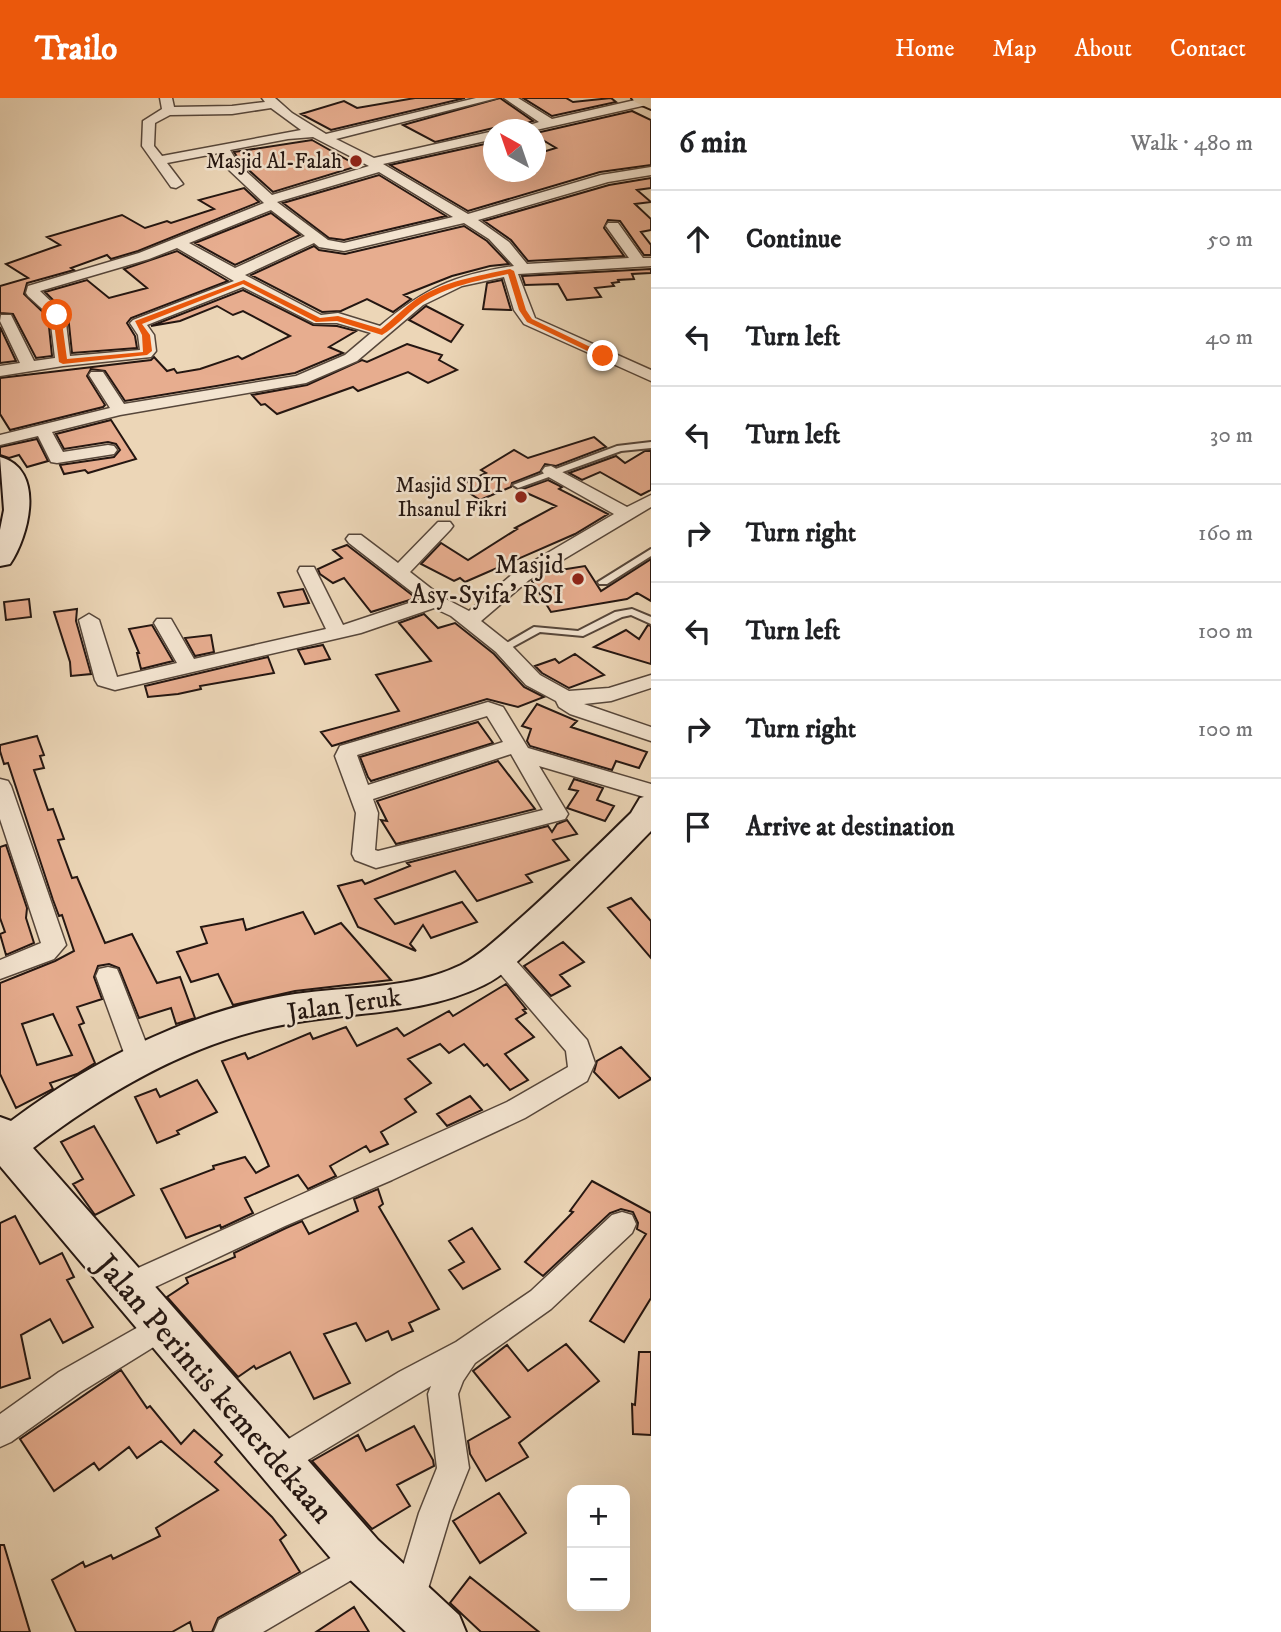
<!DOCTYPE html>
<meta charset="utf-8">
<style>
:root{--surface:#fff;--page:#f2f2f2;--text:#202124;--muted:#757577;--line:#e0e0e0;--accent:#ea580c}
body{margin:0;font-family:"IM FELL DW Pica",serif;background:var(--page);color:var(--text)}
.controls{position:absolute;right:21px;bottom:21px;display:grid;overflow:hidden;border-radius:14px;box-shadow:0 7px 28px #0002}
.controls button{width:63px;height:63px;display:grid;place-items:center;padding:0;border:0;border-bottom:2px solid var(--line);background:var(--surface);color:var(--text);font:35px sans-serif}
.compass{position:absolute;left:483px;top:21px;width:63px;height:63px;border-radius:50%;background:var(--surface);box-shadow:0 7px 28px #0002;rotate:320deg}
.stop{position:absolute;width:21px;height:21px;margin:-16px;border:5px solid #ea580c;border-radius:50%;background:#fff}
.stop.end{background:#ea580c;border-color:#fff;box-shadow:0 2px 7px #0008}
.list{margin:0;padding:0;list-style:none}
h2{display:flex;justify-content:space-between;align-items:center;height:91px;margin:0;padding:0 28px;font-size:30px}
h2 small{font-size:23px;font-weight:400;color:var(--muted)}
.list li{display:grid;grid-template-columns:46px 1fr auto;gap:21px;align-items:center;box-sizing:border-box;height:98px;padding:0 28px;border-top:2px solid var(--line)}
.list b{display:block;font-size:26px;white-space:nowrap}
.list em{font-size:23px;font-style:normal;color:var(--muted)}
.icon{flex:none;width:38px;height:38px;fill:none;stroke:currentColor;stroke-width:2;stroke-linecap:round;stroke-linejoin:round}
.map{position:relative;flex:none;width:651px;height:1534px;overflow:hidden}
header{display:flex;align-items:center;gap:42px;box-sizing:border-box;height:98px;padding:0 35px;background:var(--accent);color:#fff}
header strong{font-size:33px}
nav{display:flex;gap:38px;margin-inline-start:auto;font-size:24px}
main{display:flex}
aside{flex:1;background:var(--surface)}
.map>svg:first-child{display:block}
</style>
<header>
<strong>Trailo</strong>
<nav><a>Home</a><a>Map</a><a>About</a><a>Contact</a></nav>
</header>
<main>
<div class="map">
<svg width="651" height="1534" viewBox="0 0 651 1534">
<rect width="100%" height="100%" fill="#ecd6b7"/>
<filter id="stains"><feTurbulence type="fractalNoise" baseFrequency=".00286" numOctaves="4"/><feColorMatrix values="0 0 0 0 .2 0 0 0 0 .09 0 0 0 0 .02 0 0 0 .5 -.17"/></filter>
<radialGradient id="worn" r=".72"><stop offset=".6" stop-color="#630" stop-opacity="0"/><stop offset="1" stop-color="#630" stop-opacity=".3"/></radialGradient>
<path fill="#e7ad8f" stroke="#241611" stroke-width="2" fill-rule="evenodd" d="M415 0H465L331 32 301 16 344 3 357 10Z
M500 0 533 23 519 28 514 25 435 44 403 27Z
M523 0H566L573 4 611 0 616 4 552 18Z
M632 13 651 22V67L600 74 468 113 390 67 494 44V74H536V56L556 50 536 38V35Z
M312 42 358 68 273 94 241 65 234 54Z
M379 77 446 118 344 142 329 140 283 105Z
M651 80V90L637 92 651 104 635 106 651 121V132L641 134 651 147V157H644L620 123 608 122 604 130 624 158 528 163 511 142 484 123 609 87Z
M244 90 259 104 138 153 111 161 107 157 71 170 74 172 27 185 24 196 48 219 52 258 36 260 13 216 0 215V188L28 180 6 166 60 147 47 139 122 117 145 130 167 123 171 125 214 111 199 102Z
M271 115 300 137 235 167 195 145Z
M464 128 487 143 509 166 490 168 452 178 404 197 411 201 393 214 367 201 341 213 322 214 251 177 314 148 319 152 345 156Z
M177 153 228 183 131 220 127 225 135 238 137 250 72 255 68 217 45 194 87 182 109 200 147 190 124 171Z
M651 171V175L632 176 634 181 618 182 619 184 612 185 614 188 595 190 601 199 567 202 558 186 525 187 522 178Z
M502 182 511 212 483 211 487 185Z
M243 192 313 227 337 228 356 233 329 249 343 255 295 275 125 303 105 273 91 271 87 278 105 307 103 309 10 332 0 316V280L151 262 154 259 167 273 174 271 177 275 200 271 238 258 242 261 290 238 243 213 233 217 217 208 180 223 151 228Z
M426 208 463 227 451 244 409 222Z
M0 229 16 263 0 265Z
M407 246 442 257 439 262 457 272 428 285 408 274 358 293 353 289 277 316 265 306 261 307 252 297 307 287 362 262 367 264Z
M111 322 136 361 88 375 85 372 64 376 60 367 114 359 120 352 116 346 108 344 64 351 56 336Z
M594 339 606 349 556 368 545 366 540 374 512 385 511 389 480 402 459 388 486 375 481 372 514 352 528 360Z
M37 341 48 363 27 369 19 357 9 360 0 357V349Z
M645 353H651V392L641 397 600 374 582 382 569 375 616 358 625 365Z
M548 382 562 389 559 391 608 416 575 436 465 484 460 480 454 483 421 466 441 445 468 462 517 431 515 430 556 408 520 392Z
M347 447 416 500 371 514 344 480 333 485 320 476 318 471 342 460 333 452Z
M651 461V503L637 495 627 501 551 514 532 483 548 474 585 468 601 493Z
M303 491 309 505 284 509 278 495Z
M29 501 31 519 6 522 4 504Z
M77 511 76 523 91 576 71 578 70 564 54 514Z
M424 516 438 530 455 525 494 556 524 589 544 599 518 609 487 601 332 648 321 634 399 613 376 577 431 563 399 525Z
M152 527 173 563 141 571 137 555H139L129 531Z
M648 527 651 528V566L594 549 626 532 639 541Z
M211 537 214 554 195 558 185 540Z
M323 547 330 561 305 566 298 552Z
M575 556 604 577 569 590 542 575 535 568 555 561 559 565Z
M268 559 274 575 200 588 201 591 178 596 148 599 145 588Z
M537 606 577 623 571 629 647 654 639 670 616 663 612 672 530 648 527 643 531 631 522 628Z
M478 624 493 645 371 683 368 679 360 659Z
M37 638 44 657 40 658 44 670 34 672 48 712 53 711 64 741 58 742 72 780 77 779 105 845 132 836 157 885 180 879 195 920 176 926 171 910 139 920 119 870 109 866 98 868 94 879 102 901 77 909 84 925 79 927 95 965 77 976 50 985 53 991 16 1010 0 976V885L55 863 74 853 62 817 59 818 53 802 8 665 4 666 0 653V647ZM53 916 72 957 37 967 22 926Z
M498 663 535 711 396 746 381 722 387 723 377 703Z
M574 681 603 690 597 702 614 708 605 723 567 710 578 693 569 691Z
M567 722 577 736 553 742 569 762 526 777 532 784 477 803 455 773 375 801 395 826 462 804 477 824 431 840 423 827 410 846 416 853 358 829 338 788 362 782 365 786 410 768 407 765 548 728 552 734 557 726Z
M6 747 27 810 26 820 34 845 6 857 0 836 5 834 0 820V749Z
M631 800 651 823V860L608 810Z
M303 814 315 836 341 825 391 882 295 893 233 907 218 876 191 884 177 854 207 845 201 829 243 821 246 832Z
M563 844 584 864 560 877 570 888 551 898 524 868Z
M506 886 526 911 523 912 526 915 516 921 534 939 505 956 528 982 510 992 487 966 484 968 464 946 449 955 440 946 408 961 431 985 405 1001 416 1014 381 1034 388 1046 370 1054 366 1048 330 1068 336 1078 308 1091 298 1077 245 1100 253 1115 221 1130 220 1127 186 1140 161 1091 214 1071 213 1068 245 1059 256 1075 269 1068 222 963 245 955 248 961 310 935 313 941 346 929 357 948 397 930 404 938 449 913 453 918Z
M621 949 651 981 619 1000 594 974 597 963Z
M197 982 217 1014 177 1033 179 1036 157 1045 135 999 156 991 160 999Z
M470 998 482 1012 447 1028 437 1016Z
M94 1028 134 1097 95 1117 73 1086 83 1081 61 1044Z
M592 1083 651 1115V1200L624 1244 590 1223 646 1136 637 1131 638 1125 633 1114 621 1111 610 1115 543 1178 525 1164 573 1114 570 1113Z
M378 1091 383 1106 379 1109 439 1211 409 1225 413 1233 392 1242 388 1233 366 1243 356 1225 324 1236 350 1285 314 1301 290 1254 256 1271 254 1268 238 1279 167 1199 188 1185 186 1180 235 1159 234 1155 286 1130 302 1123 309 1136 358 1113 354 1101Z
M15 1118 40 1166 62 1155 74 1179 67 1182 93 1229 63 1245 50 1221 21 1237 30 1280 0 1290V1125Z
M472 1130 500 1171 463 1191 449 1172 464 1164 449 1143Z
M566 1246 599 1283 519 1345 528 1359 486 1383 470 1356 468 1343 510 1319 473 1273 507 1247 528 1273Z
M639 1254H651V1337L633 1336 632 1306 635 1307Z
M121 1272 147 1310 150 1308 181 1346 194 1332 222 1357 215 1364 272 1419 286 1437 280 1442 300 1474 218 1520 212 1534H193L190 1524 172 1534H76L52 1482 83 1464 85 1469 111 1457 113 1461 160 1438 156 1430 218 1392 161 1343 137 1360 129 1349 99 1372 94 1365 54 1393 20 1341Z
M414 1328 433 1362 434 1368 397 1387 410 1408 372 1431 312 1363 358 1337 366 1353Z
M499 1395 526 1435 480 1465 453 1423Z
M0 1447H4L30 1534H0Z
M470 1479 539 1534H481L450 1505Z
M354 1509 369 1534H316Z"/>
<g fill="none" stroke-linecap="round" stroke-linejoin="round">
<g stroke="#56463a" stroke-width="4">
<path id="lane" d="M651 344V350L621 353 521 389 518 390 513 387 617 348Z
M651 451V458L607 486H599L598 484Z
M632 511 651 519V526L631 517 622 519 583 538 540 534 507 552H499L498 550 534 529 578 533 615 514Z"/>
</g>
<g stroke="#56463a" stroke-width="3">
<path id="street" d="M160 0H172L174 9 232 8 265 4 262 0H275L292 15 326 36 476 0H497L336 41 374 60 494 33V41L383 66 468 116 601 77 651 69V77L608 84 478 122 509 144 527 166 629 160 606 128 608 125H618L643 160H651V168L518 176 535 220 651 272V283L524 226 514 212 504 179 462 188 423 207 357 263 306 285 120 317 52 334 63 354 108 347 114 348 117 352 114 356 57 365 51 364 38 338 0 347V337L110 310 89 277 91 274H103L124 306 296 278 345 257 371 235 337 225H314L243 189 147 227 154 237 156 253 151 259 63 268 0 278V268L20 265 0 223 1 217H11L34 263 55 260 50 218 28 198 26 195 28 188 139 155 264 105 229 72 219 55 167 65 183 86 176 90 171 89 142 48 143 23 162 11ZM271 10 301 32 162 58 154 48 155 25 170 17 232 16ZM313 39 369 68 272 97 239 67 230 52 288 41ZM379 74 453 119 344 145 328 142 277 104ZM271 112 305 138 235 170 189 145ZM464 125 489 141 514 168C454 177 425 190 380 228L338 215 321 217 245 177 314 145 319 149 344 153ZM177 150 234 183 133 222 130 225 138 237 140 252 70 258 65 217 40 193 149 161Z
M504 0H518L552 21 644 0H651V6L536 32H514L539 24Z
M551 368 627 409 651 397V409L529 482 481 523 510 546 540 577 569 593 609 590 651 577V590L611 603 584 606 651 629V643L570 616 559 609 556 603 526 587 496 554 451 518 434 510 361 535 115 592 98 587 95 582 79 522 89 516 99 522 117 579 177 565 154 525 157 521H171L194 561 326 531 298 473 300 469H314L343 527 421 501 349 445 346 441 349 437H361L398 465 438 424H450L453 428 450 432 410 474 442 499 469 513 515 474 614 416 545 377 542 373 545 369Z
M488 604 503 609 528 650 651 686V701L539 668 568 716 565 721 376 770 355 762 352 756 356 715 335 658 340 648ZM487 618 503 644 368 687 357 657ZM511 656 543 712 378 753 375 752 378 715 373 701Z
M0 681 8 683 11 688 66 847 54 861 0 881V862L41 845 0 721Z
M499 850 507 853 587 942 595 965 587 983 525 1020 392 1082 285 1128 138 1197 128 1201 118 1197 114 1188 118 1179 507 1004 568 969 566 953 491 865 487 859 491 853Z
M108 869 117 871 120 878 153 963 149 970 140 973 131 970 127 963 96 878 99 871Z
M622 1114 632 1117 636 1126 632 1135 551 1211 475 1265 463 1283 458 1296 469 1370 451 1415 421 1514 409 1518 397 1514 393 1502 419 1415 437 1370 428 1296 431 1288 278 1380 267 1376 262 1365 267 1354 399 1274 456 1244 531 1193 612 1117Z
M163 1215 173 1219 178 1228 173 1237 81 1294 11 1344 0 1349V1316L59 1274Z
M361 1443 372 1448 377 1459 372 1470 263 1534H214L219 1522Z"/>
</g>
<g stroke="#241611" stroke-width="4">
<path id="secondary" d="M0 359C46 371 29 438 10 466L0 468V432L4 412Z
M651 697V733C615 770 580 807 542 841 524 857 506 876 484 887 423 917 358 913 293 925 197 941 110 991 33 1050L378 1442 459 1517 466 1534H406L344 1476 0 1068V1019L11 1023C93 962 192 912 295 896 350 888 410 892 461 867 481 856 498 840 515 825 555 790 593 752 631 715L640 700Z"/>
</g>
<g stroke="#241611" stroke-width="4">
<path id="highway" d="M632 0H651V11L635 4Z"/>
</g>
<use href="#lane" fill="#f3e4d0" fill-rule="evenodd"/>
<use href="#street" fill="#f3e4d0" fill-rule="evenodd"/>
<use href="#secondary" fill="#f3e4d0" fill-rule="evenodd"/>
<use href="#highway" fill="#ecd6b7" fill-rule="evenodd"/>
</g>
<path fill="#ea580c" d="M510 171 514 173 526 212 532 221 605 256V259H600L527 224 519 212 508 176C478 183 446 188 420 206 407 215 396 229 382 237L337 223 316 224 243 186 142 226 150 237 152 253 147 257 63 266 59 264 53 217 57 215 61 217 67 261 143 254 142 237 135 223 244 182 320 220 338 218 381 231C392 222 403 211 415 202 443 183 478 178 510 171Z"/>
<g fill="#8f2418" stroke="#f3e4d0" stroke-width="2.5">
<circle cx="356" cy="63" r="7"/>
<circle cx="521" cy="399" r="7"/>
<circle cx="578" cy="481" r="7"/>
</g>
<g text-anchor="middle" stroke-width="5" stroke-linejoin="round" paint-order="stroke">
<g font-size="21" fill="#241611" stroke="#f3e4d0" text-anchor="end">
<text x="342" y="70">Masjid Al-Falah</text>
<text x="507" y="394">Masjid SDIT<tspan x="507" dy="24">Ihsanul Fikri</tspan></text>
</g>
<g font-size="26" fill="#241611" stroke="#f3e4d0" text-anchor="end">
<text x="564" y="475">Masjid<tspan x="564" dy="30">Asy-Syifa' RSI</tspan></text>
</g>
<g font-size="26" fill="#241611" stroke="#f3e4d0">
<text transform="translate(344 906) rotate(-8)" y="9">Jalan Jeruk</text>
</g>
<g font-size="32" fill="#241611" stroke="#f3e4d0">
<text transform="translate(215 1290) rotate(49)" y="11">Jalan Perintis kemerdekaan</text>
</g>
</g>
<rect width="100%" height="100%" filter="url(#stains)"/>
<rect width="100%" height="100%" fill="url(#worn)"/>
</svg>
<div class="controls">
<button>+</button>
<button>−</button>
</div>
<svg class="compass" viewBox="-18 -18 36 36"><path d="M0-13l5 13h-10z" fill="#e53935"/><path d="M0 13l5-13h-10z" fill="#757577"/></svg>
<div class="stop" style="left:57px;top:217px"></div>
<div class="stop end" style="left:603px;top:258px"></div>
</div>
<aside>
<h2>6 min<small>Walk · 480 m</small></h2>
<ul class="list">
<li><svg class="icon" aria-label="ahead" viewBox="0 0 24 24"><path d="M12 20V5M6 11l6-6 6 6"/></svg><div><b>Continue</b></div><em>50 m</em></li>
<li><svg class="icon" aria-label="left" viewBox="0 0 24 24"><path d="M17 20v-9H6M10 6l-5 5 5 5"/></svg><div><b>Turn left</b></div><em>40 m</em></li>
<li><svg class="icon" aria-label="left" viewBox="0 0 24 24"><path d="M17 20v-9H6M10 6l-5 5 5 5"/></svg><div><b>Turn left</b></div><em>30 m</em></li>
<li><svg class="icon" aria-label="right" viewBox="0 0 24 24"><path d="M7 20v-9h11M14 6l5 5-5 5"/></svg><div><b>Turn right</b></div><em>160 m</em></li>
<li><svg class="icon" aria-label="left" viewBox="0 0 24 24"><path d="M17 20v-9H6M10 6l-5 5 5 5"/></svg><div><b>Turn left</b></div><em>100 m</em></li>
<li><svg class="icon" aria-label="right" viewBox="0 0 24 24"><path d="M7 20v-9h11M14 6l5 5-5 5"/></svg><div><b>Turn right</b></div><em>100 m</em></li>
<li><svg class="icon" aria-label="arrive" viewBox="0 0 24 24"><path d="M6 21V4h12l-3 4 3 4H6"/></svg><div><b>Arrive at destination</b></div></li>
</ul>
</aside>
</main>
